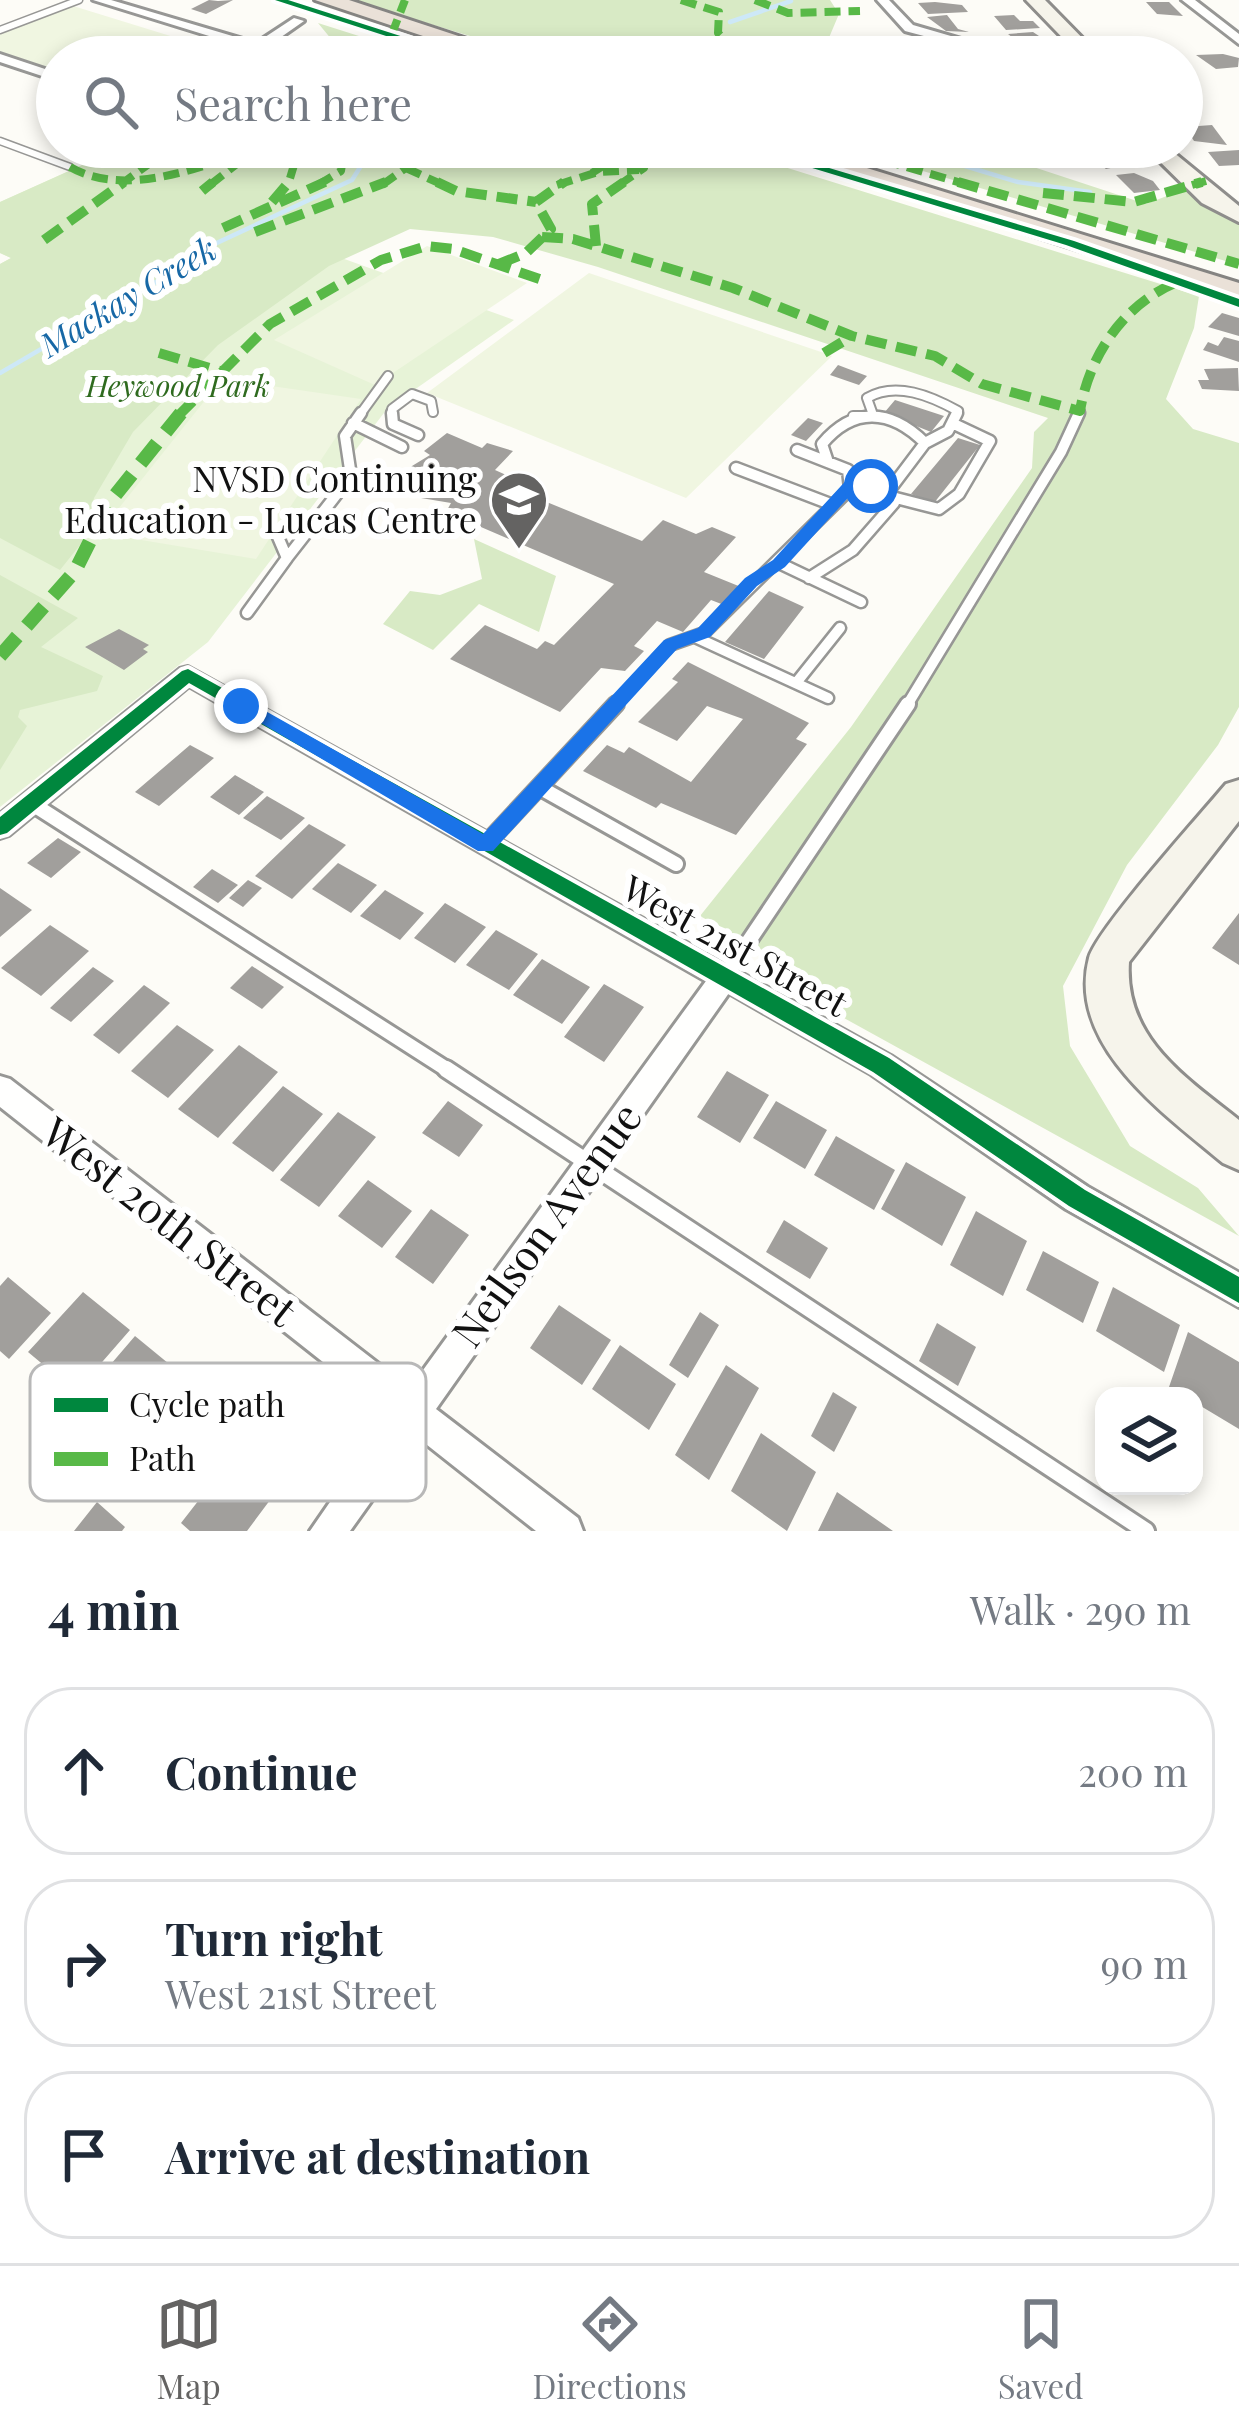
<!DOCTYPE html>
<meta charset="utf-8">
<style>
:root{--surface:#fff;--page:#f2f2f3;--text:#1f2937;--muted:#747a83;--line:#e0e1e3;--accent:#646362}
body{margin:0;font-family:"Playfair Display",serif;background:var(--page);color:var(--text)}
.controls{position:absolute;right:36px;bottom:36px;display:grid;overflow:hidden;border-radius:24px;box-shadow:0 6px 18px #0003}
.controls button{width:108px;height:108px;display:grid;place-items:center;padding:0;border:0;border-bottom:3px solid var(--line);background:var(--surface);color:var(--text);font:60px sans-serif}
.stop{position:absolute;width:36px;height:36px;margin:-27px;border:9px solid #1a73e8;border-radius:50%;background:#fff}
.stop.end{background:#1a73e8;border-color:#fff;box-shadow:0 3px 12px #0008}
.list{margin:0;padding:0;list-style:none}
h2{display:flex;justify-content:space-between;align-items:center;height:156px;margin:0;padding:0 48px;font-size:51px}
h2 small{font-size:39px;font-weight:400;color:var(--muted)}
.list li{display:grid;grid-template-columns:78px 1fr auto;gap:36px;align-items:center;box-sizing:border-box;height:168px;margin:0 24px 24px;padding:0 24px;border:3px solid var(--line);border-radius:48px}
.list b{display:block;font-size:45px;white-space:nowrap}
.list p{margin:0;font-size:39px;white-space:nowrap;color:var(--muted)}
.list em{font-size:39px;font-style:normal;color:var(--muted)}
.icon{flex:none;width:66px;height:66px;fill:none;stroke:currentColor;stroke-width:2;stroke-linecap:round;stroke-linejoin:round}
.map{position:relative;flex:none;width:1239px;height:1531px;overflow:hidden}
.search{position:absolute;background:var(--surface);box-shadow:0 6px 18px #0003;left:36px;right:36px;top:36px;height:132px;display:flex;align-items:center;gap:30px;box-sizing:border-box;padding:0 42px;border-radius:66px;color:var(--muted);font-size:45px}
.sheet{height:732px;background:var(--surface)}
nav{display:flex;justify-content:space-around;align-items:center;box-sizing:border-box;height:168px;border-top:3px solid var(--line);background:var(--surface);font-size:33px;color:var(--muted)}
nav a{display:grid;justify-items:center;gap:6px}
nav .on{color:var(--accent)}
.map>svg:first-child{display:block}
</style>
<div class="map">
<svg width="1239" height="1531" viewBox="0 0 1239 1531">
<rect width="100%" height="100%" fill="#fdfcf7"/>
<path fill="#e7f3d7" d="M83 165 514 320 387 409 208 642 0 807V264L11 258 0 253V202Z"/>
<path fill="#d8eac5" d="M350 0H830L839 14 828 40 838 57H540Z
M318 23 425 57H346Z
M122 147H720L1199 296 1194 328 1166 399 1193 429 1239 443V707L1218 745 1127 865 1063 986 1070 1046 1130 1146 1198 1188 1239 1236 766 975 775 957 700 916 851 727 1032 468 1034 432 1048 418 598 267 493 237 410 229 329 266 218 345 133 432 94 498 84 540 60 570 0 538V264L11 258 0 253V202Z
M842 147H973L1146 204 1185 189 1239 223V265Z
M474 539 556 576 539 632 479 604 433 650 383 624 410 591 440 595 482 579Z
M0 575 78 618 41 647 103 676 97 691 20 710 18 717 27 726 0 770Z"/>
<path fill="#f0f6e1" d="M70 5 219 51 205 57H57V71L0 52V32Z
M427 246 527 283 375 385 274 340Z
M589 273 824 353 832 356 686 498 427 393Z
M222 379 361 399 256 559 99 533Z"/>
<g fill="none" stroke-linecap="round" stroke-linejoin="round">
<path stroke="#cde8f7" stroke-width="4.5" d="M730 22 791 1
M902 147 1018 182 1090 192
M0 373 161 279 165 267 352 180 373 147"/>
</g>
<path fill="#a19f9c" d="M209 0 218 1 233 0 206 14 191 9Z
M935 2 962 5 968 12 928 14 918 3Z
M1146 2H1169L1183 16 1157 14Z
M947 15 958 29 969 32 946 31 927 17Z
M1014 15 1020 21H1033L1040 28 1006 30 994 16Z
M1033 32 1048 42 1031 45 1050 43 1055 49H1047L1054 56 1034 55 1008 34Z
M893 37 901 42 892 44 898 47 881 51 861 43Z
M1223 54 1239 58 1238 67 1216 69 1196 55Z
M1212 125 1227 145 1194 141 1185 127Z
M1239 150V165L1219 166 1208 152Z
M1118 152 1132 160 1125 161 1129 164 1106 169 1092 158Z
M1134 173 1153 181 1160 190 1134 193 1116 175Z
M1222 313 1239 318V336L1208 327Z
M1224 337 1239 341V362L1203 350 1208 342 1218 346Z
M838 365 867 376 859 385 830 375Z
M1204 369 1238 368 1239 391 1202 389 1198 380H1209Z
M895 400 944 416 931 432 884 413Z
M808 418 823 423 806 441 791 435Z
M447 433 482 448 487 443 513 451 495 470 539 490 532 496 642 541 663 520 696 534 712 527 736 537 704 572 741 587 724 605 711 600 683 632 657 621 634 646 644 651 625 671 601 668 560 712 450 659 485 625 537 649 545 641 554 645 614 584 446 512 451 503 397 494 412 466 430 455 424 451Z
M958 438 980 445 934 503 911 494Z
M769 591 804 607 764 659 725 642Z
M119 629 149 645 143 649 148 652 124 670 85 647Z
M688 662 809 723 796 739 807 744 736 835 661 803 656 808 583 771 607 745 624 753 629 747 691 782 743 719 707 706 677 741 638 722 678 682 672 679Z
M190 745 214 758 159 806 135 792Z
M235 775 264 792 239 815 210 797Z
M267 796 305 818 281 840 243 818Z
M309 824 346 845 292 899 255 876Z
M58 838 81 852 51 878 27 863Z
M338 863 377 885 351 913 312 889Z
M212 869 238 885 218 903 193 887Z
M248 880 262 888 243 907 229 898Z
M0 888 32 910 0 937Z
M385 890 424 913 400 940 360 916Z
M445 903 486 927 455 963 414 938Z
M1239 913V965L1212 948Z
M50 925 89 951 41 996 1 968Z
M496 930 538 954 509 990 466 965Z
M542 959 590 987 562 1024 513 995Z
M252 966 284 987 262 1009 230 988Z
M93 967 114 981 71 1022 50 1008Z
M604 984 644 1007 604 1062 564 1037Z
M144 985 170 1003 119 1054 93 1035Z
M177 1025 214 1050 168 1098 131 1071Z
M239 1045 278 1072 218 1138 178 1109Z
M727 1071 769 1095 740 1143 697 1117Z
M283 1086 323 1114 273 1172 232 1143Z
M448 1101 483 1125 459 1157 422 1133Z
M776 1101 827 1130 805 1169 753 1138Z
M338 1112 376 1137 319 1207 280 1180Z
M836 1136 895 1170 874 1210 814 1175Z
M906 1162 966 1197 942 1246 881 1209Z
M368 1180 412 1211 382 1248 338 1216Z
M431 1209 469 1235 433 1284 395 1257Z
M976 1211 1027 1241 1003 1296 950 1265Z
M784 1220 828 1248 810 1279 766 1252Z
M1043 1251 1099 1282 1083 1323 1026 1290Z
M8 1277 51 1313 9 1359 0 1351V1286Z
M1113 1287 1180 1325 1164 1372 1096 1331Z
M83 1292 130 1330 76 1392 28 1352Z
M559 1305 611 1340 582 1385 530 1348Z
M700 1312 719 1325 688 1378 669 1365Z
M937 1323 976 1347 958 1386 919 1361Z
M1188 1332 1239 1362V1429L1194 1402V1396L1169 1387Z
M135 1336 174 1368 109 1448 69 1413Z
M620 1345 676 1384 649 1430 592 1389Z
M726 1365 759 1388 709 1480 675 1455Z
M833 1392 857 1407 834 1452 811 1436Z
M761 1433 816 1472 787 1531 731 1491Z
M248 1437 291 1472 247 1531H190L181 1523Z
M837 1492 893 1531H818Z
M97 1502 125 1527 122 1531H74Z"/>
<g fill="none" stroke-linecap="round" stroke-linejoin="round">
<g stroke="#979795" stroke-width="9">
<path id="lane-far4" d="M0 30 79 0
M0 141 70 167"/>
</g>
<g stroke="#979795" stroke-width="12">
<path id="lane-far3" d="M872 412 867 398C896 381 931 396 958 411L956 416
M359 416 388 376
M392 416V409L412 394 431 401 433 412
M853 416H872
M1078 416 1080 411"/>
</g>
<g stroke="#979795" stroke-width="15">
<path id="lane-far2" d="M392 413 393 424 418 435
M353 423 402 447
M925 443 948 431 957 413
M828 462 822 444C853 407 890 408 925 443L888 492
M736 468 833 505
M896 498 939 509 959 494 990 441 954 424
M287 558 351 476 345 436 361 413
M779 563 861 602
M809 578 853 550 894 503 896 498 852 478
M247 613 287 558 275 530
M695 637 828 698
M796 683 840 628
M613 707 670 645 704 633 850 489 848 470 797 450
M906 707 1061 452 1079 413"/>
</g>
<g stroke="#979795" stroke-width="20">
<path id="lane-far1" d="M539 787 676 864
M31 803 451 1072
M486 844 616 704
M724 978 908 704"/>
</g>
<g stroke="#979795" stroke-width="22">
<path id="lane" d="M446 1069 1146 1531"/>
</g>
<g stroke="#979795" stroke-width="6">
<path id="street" d="M93 0H111L256 43 294 18 304 21 264 49 262 57H250L251 49Z
M877 0H889L913 25 1023 57H1003L905 31Z
M1182 0H1195L1239 34V44Z
M0 54 57 73V81L0 62Z
M188 667 891 1056 1088 1187 1239 1273V1307L1066 1209 871 1074 729 993 436 1409 578 1518 583 1531H536L417 1437 350 1531H310L390 1415 0 1107V1076L10 1079 410 1388 706 981 189 686 9 835 0 838V814L180 669Z"/>
</g>
<g stroke="#8e8d8b" stroke-width="6">
<path id="secondary" d="M1026 0H1045L1101 57H1081Z
M1145 147H1167L1239 206V222L1202 203Z
M1239 780V821L1129 962C1124 1038 1185 1077 1239 1120V1170L1223 1163C1166 1115 1066 1046 1089 958 1096 930 1201 814 1226 784Z"/>
</g>
<g stroke="#858482" stroke-width="6">
<path id="highway" d="M315 0H349L522 57H486Z
M759 147H799L1239 283V302Z"/>
</g>
<use href="#lane-far4" stroke="#fffffe" stroke-width="6"/>
<use href="#lane-far3" stroke="#fffffe" stroke-width="8"/>
<use href="#lane-far2" stroke="#fffffe" stroke-width="10"/>
<use href="#lane-far1" stroke="#fffffe" stroke-width="14"/>
<use href="#lane" stroke="#fffffe" stroke-width="16"/>
<use href="#street" fill="#fffffe" fill-rule="evenodd"/>
<use href="#secondary" fill="#f6f4eb" fill-rule="evenodd"/>
<use href="#highway" fill="#eae1d8" fill-rule="evenodd"/>
<path stroke="#58b947" stroke-width="8" stroke-dasharray="16 8" stroke-linecap="butt" d="M681 0 719 12 718 33 731 47 727 57
M755 0 788 13 860 11
M383 57 405 0
M275 147 294 165 288 185
M838 147 968 185
M70 167C126 199 203 166 259 147
M406 168 443 185
M592 173 609 162 608 147
M120 185 172 147
M210 185 252 152
M318 185 341 171 344 152 351 147
M382 185 410 165 393 147
M557 185 598 172 639 170
M619 185 644 168 649 149 642 147
M1192 185 1206 181"/>
<path stroke="#58b947" stroke-width="10" stroke-dasharray="21 10" stroke-linecap="butt" d="M437 182 456 191 536 202
M958 182 1239 264
M202 191 213 182
M1043 193 1134 202 1202 182
M272 202 289 182
M223 228 325 182
M255 232 386 182
M542 237 573 239 733 288 852 336 935 356 982 384 1080 411C1089 356 1123 305 1175 283
M44 240 124 182
M596 246 592 204 624 182
M499 264 526 253 551 229 536 202 564 182
M159 353 220 371
M824 353 852 336
M178 416 270 324 381 260 427 246 453 249 545 281"/>
<path stroke="#58b947" stroke-width="14" stroke-dasharray="26 14" stroke-linecap="butt" d="M0 656 75 571 109 503 181 413"/>
<g stroke="#fff" stroke-width="8">
<path id="cycleway" d="M275 0H288L466 57H451Z
M743 147H759L1074 241 1239 299V307L1066 245Z
M188 669 889 1058 1085 1190 1239 1277V1303L1069 1206 873 1072 189 683 7 833 0 835V817L182 671Z"/>
</g>
<use href="#cycleway" fill="#00873e" fill-rule="evenodd"/>
</g>
<path fill="#1a73e8" d="M852 474 879 486 871 491 858 487 785 567 757 586 710 637 677 649 493 851H478L232 706 248 701 483 834 664 640 698 628 745 578 773 560Z"/>
<defs>
<g id="school-pin" transform="scale(3)"><path d="M0 17L-7.5 6A9.5 9.5 0 1 1 7.5 6Z" fill="#646362" stroke="#fff"/><path d="M0-5L7-2L0 1L-7-2ZM-4 1L0 2.5L4 1V4Q0 6-4 4Z" fill="#fff"/></g>
</defs>
<g fill-rule="evenodd">
<use href="#school-pin" x="519" y="500"/>
</g>
<g text-anchor="middle" stroke-width="12" stroke-linejoin="round" paint-order="stroke">
<g font-size="30" font-style="italic" fill="#2f6b1f" stroke="#fff">
<text x="178" y="397">Heywood Park</text>
</g>
<g font-size="33" font-style="italic" fill="#1768a6" stroke="#fff">
<text transform="translate(128 297) rotate(-31)" y="12">Mackay Creek</text>
</g>
<g font-size="36" fill="#111" stroke="#fff" text-anchor="end">
<text x="477" y="492">NVSD Continuing<tspan x="477" dy="41">Education - Lucas Centre</tspan></text>
</g>
<g font-size="36" fill="#111" stroke="#fff">
<text transform="translate(735 946) rotate(29)" y="13">West 21st Street</text>
</g>
<g font-size="42" fill="#111" stroke="#fff">
<text transform="translate(169 1222) rotate(38)" y="15">West 20th Street</text>
<text transform="translate(547 1225) rotate(-54)" y="15">Neilson Avenue</text>
</g>
</g>
<rect x="30" y="1363" width="396" height="138" rx="18" fill="#fff" stroke="#b8b8b8" stroke-width="3"/>
<rect x="54" y="1398" width="54" height="14" fill="#00873e"/>
<rect x="54" y="1452" width="54" height="14" fill="#58b947"/>
<g font-size="33" fill="#111">
<text x="129" y="1417">Cycle path</text>
<text x="129" y="1471">Path</text>
</g>
</svg>
<div class="controls">
<button><svg class="icon" aria-label="layers" viewBox="0 0 24 24"><path d="M12 4l9 5-9 5-9-5zM3 14l9 5 9-5"/></svg></button>
</div>
<div class="stop" style="left:871px;top:486px"></div>
<div class="stop end" style="left:241px;top:706px"></div>
<div class="search"><svg class="icon" aria-label="search" viewBox="0 0 24 24"><circle cx="10" cy="10" r="6"/><path d="M15 15l6 6"/></svg>Search here</div>
</div>
<section class="sheet">
<h2>4 min<small>Walk · 290 m</small></h2>
<ul class="list">
<li><svg class="icon" aria-label="ahead" viewBox="0 0 24 24"><path d="M12 20V5M6 11l6-6 6 6"/></svg><div><b>Continue</b></div><em>200 m</em></li>
<li><svg class="icon" aria-label="right" viewBox="0 0 24 24"><path d="M7 20v-9h11M14 6l5 5-5 5"/></svg><div><b>Turn right</b><p>West 21st Street</p></div><em>90 m</em></li>
<li><svg class="icon" aria-label="arrive" viewBox="0 0 24 24"><path d="M6 21V4h12l-3 4 3 4H6"/></svg><div><b>Arrive at destination</b></div></li>
</ul>
</section>
<nav>
<a class="on"><svg class="icon" aria-label="map" viewBox="0 0 24 24"><path d="M3 6l6-2 6 2 6-2v14l-6 2-6-2-6 2zM9 4v14M15 6v14"/></svg>Map</a>
<a><svg class="icon" aria-label="directions" viewBox="0 0 24 24"><path d="M12 3l9 9-9 9-9-9zM9 14v-3h6M13 9l2 2-2 2"/></svg>Directions</a>
<a><svg class="icon" aria-label="saved" viewBox="0 0 24 24"><path d="M7 4h10v16l-5-4-5 4z"/></svg>Saved</a>
</nav>
